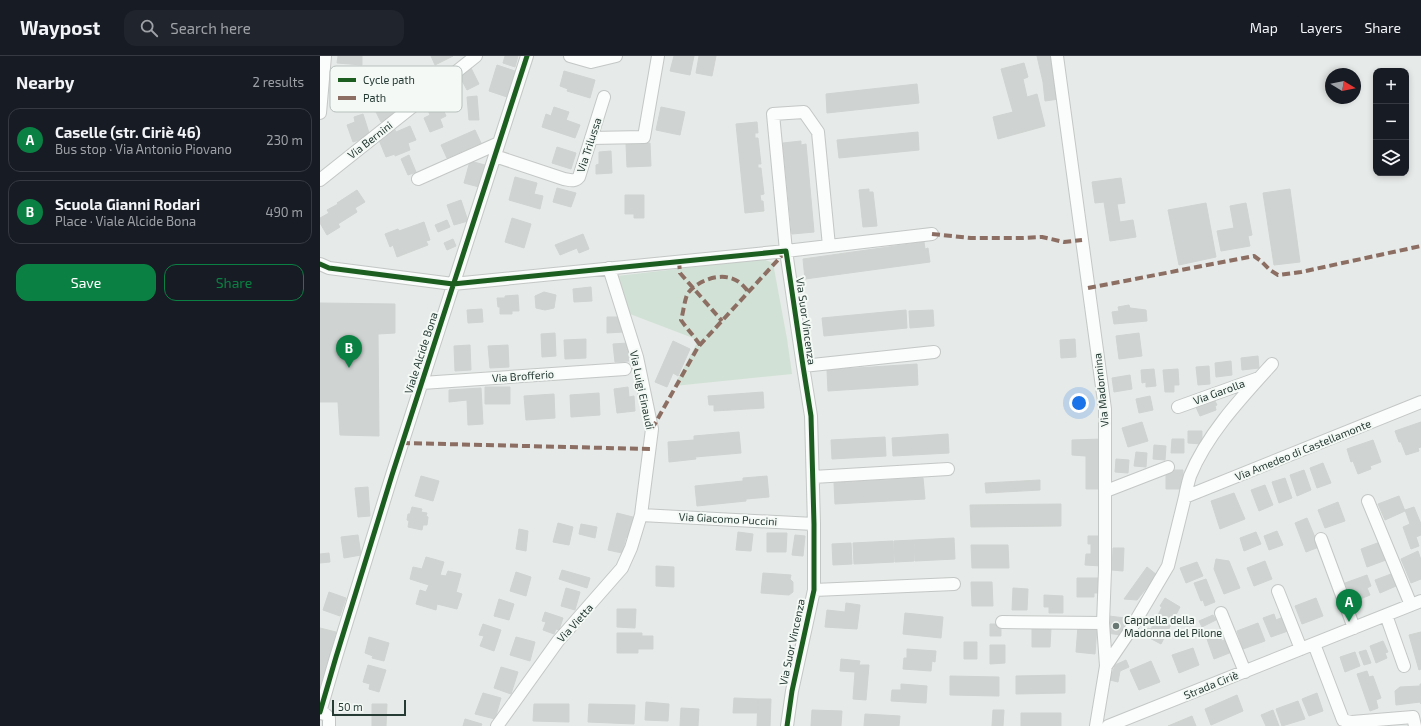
<!DOCTYPE html>
<meta charset="utf-8">
<style>
:root{--surface:#171b24;--page:#20242c;--text:#f1f3f6;--muted:#9ea1a6;--line:#363941;--accent:#0b8043}
body{margin:0;font-family:"Exo 2",sans-serif;background:var(--page);color:var(--text)}
.controls{position:absolute;right:12px;top:12px;display:grid;overflow:hidden;border-radius:8px;box-shadow:0 2px 6px #0003}
.controls button{width:36px;height:36px;display:grid;place-items:center;padding:0;border:0;border-bottom:1px solid var(--line);background:var(--surface);color:var(--text);font:20px sans-serif}
.compass{position:absolute;left:1005px;top:12px;width:36px;height:36px;border-radius:50%;background:var(--surface);box-shadow:0 2px 6px #0003;rotate:100deg}
.scale{position:absolute;left:12px;bottom:10px;width:74px;box-sizing:border-box;padding-left:4px;border:2px solid #263b34;border-top:0;font-size:11px;line-height:14px;white-space:nowrap;color:#263b34;-webkit-text-stroke:3px #f4f9f6;paint-order:stroke}
.you{position:absolute;left:759px;top:347px;width:14px;height:14px;margin:-10px;border:3px solid #fff;border-radius:50%;background:#1a73e8;box-shadow:0 0 0 6px #1a73e833}
.badge{display:grid;place-items:center;width:26px;height:26px;border-radius:50%;background:var(--accent);color:#fff;font-size:13px;font-weight:700}
.pin{position:absolute;translate:-50% -33px;filter:drop-shadow(0 1px 2px #0008)}
.pin::after{content:'';position:absolute;top:21px;width:14px;height:12px;background:inherit;clip-path:polygon(0 0,100% 0,50% 100%)}
.list{margin:0;padding:0;list-style:none}
h2{display:flex;justify-content:space-between;align-items:center;height:52px;margin:0;padding:0 16px;font-size:17px}
h2 small{font-size:13px;font-weight:400;color:var(--muted)}
.list li{display:grid;grid-template-columns:26px 1fr auto;gap:12px;align-items:center;box-sizing:border-box;height:64px;margin:0 8px 8px;padding:0 8px;border:1px solid var(--line);border-radius:12px}
.list b{display:block;font-size:15px;white-space:nowrap}
.list p{margin:0;font-size:13px;white-space:nowrap;color:var(--muted)}
.list em{font-size:13px;font-style:normal;color:var(--muted)}
.actions{display:flex;gap:8px;padding:12px 16px}
.actions a{flex:1;padding:9px 0;border:1px solid var(--accent);border-radius:12px;text-align:center;font-size:14px;color:var(--accent)}
.actions .main{background:var(--accent);color:#fff}
.icon{flex:none;width:22px;height:22px;fill:none;stroke:currentColor;stroke-width:2;stroke-linecap:round;stroke-linejoin:round}
.map{position:relative;flex:none;width:1101px;height:670px;overflow:hidden}
header{display:flex;align-items:center;gap:24px;box-sizing:border-box;height:56px;padding:0 20px;background:var(--surface);border-bottom:1px solid var(--line)}
header strong{font-size:19px}
nav{display:flex;gap:22px;margin-inline-start:auto;font-size:14px}
.search{width:280px;height:36px;background:var(--page);display:flex;align-items:center;gap:10px;box-sizing:border-box;padding:0 14px;border-radius:12px;color:var(--muted);font-size:15px}
main{display:flex}
aside{flex:1;background:var(--surface)}
.map>svg:first-child{display:block}
</style>
<header>
<strong>Waypost</strong>
<div class="search"><svg class="icon" aria-label="search" viewBox="0 0 24 24"><circle cx="10" cy="10" r="6"/><path d="M15 15l6 6"/></svg>Search here</div>
<nav><a>Map</a><a>Layers</a><a>Share</a></nav>
</header>
<main>
<aside>
<h2>Nearby<small>2 results</small></h2>
<ul class="list">
<li><span class="badge">A</span><div><b>Caselle (str. Ciriè 46)</b><p>Bus stop · Via Antonio Piovano</p></div><em>230 m</em></li>
<li><span class="badge">B</span><div><b>Scuola Gianni Rodari</b><p>Place · Viale Alcide Bona</p></div><em>490 m</em></li>
</ul>
<div class="actions"><a class="main">Save</a><a>Share</a></div>
</aside>
<div class="map">
<svg width="1101" height="670" viewBox="0 0 1101 670">
<rect width="100%" height="100%" fill="#e6eae8"/>
<path fill="#d1e1d5" d="M443 203 453 207 467 283 472 318 354 330 377 287 373 282 310 258 297 220Z"/>
<path fill="#cfd3d1" stroke="#cfd3d1" d="M18 0H42V9L17 7Z
M111 0H133L115 9Z
M185 0H198L195 11 183 7Z
M354 0H374L370 19 350 15Z
M379 0H396L392 20 376 17Z
M717 0H732L739 43 725 45 723 26Z
M704 7 708 21 703 23 707 41 717 38 725 70 678 83 673 61 693 56 681 13Z
M177 9 195 15 187 41 169 35Z
M151 12 159 28 147 34 139 19Z
M244 15 275 24 270 42 247 35 248 33 240 30Z
M597 28 599 47 507 57 506 38Z
M157 40 159 64H149L147 41Z
M62 42 66 49 71 46 77 59 61 66 55 54 56 53 55 50 58 48 57 45Z
M119 44 126 60 120 63 123 71 110 76 104 62 110 59 106 49Z
M234 51 249 56 246 64 260 69 255 82 222 71 226 58 231 60Z
M341 51 365 56 360 79 336 74Z
M43 58 50 80 33 86 27 69 35 66 34 61Z
M437 66 438 77H435V82H438L441 108H438V112H441L444 138 440 139 441 145H443L444 155 425 157 416 68Z
M90 70 96 84 88 87 90 94 75 100V98L66 101 59 84 67 81 64 76 74 72 76 76Z
M155 74 161 87 127 102 121 89Z
M598 76 599 94 519 102 517 84Z
M481 85V89L486 88 494 176 472 178 463 87Z
M330 87 331 110 307 111 306 88Z
M237 91 256 97 251 113 232 107Z
M291 95 292 117 276 118V109L279 108V96Z
M89 99 96 116 88 119 81 103Z
M150 105 165 109 159 131 144 127Z
M195 121 217 127 214 138 223 140 220 153 189 144Z
M801 122 805 147 797 148 800 166 813 164 816 181 790 185 784 146 775 147 772 126Z
M237 132 256 137 251 151 233 146Z
M549 133V136H553L557 170 543 171 539 134Z
M970 133 980 206 954 209 943 137Z
M37 134 45 146 35 152 37 156 18 168 20 171 7 179 0 167V162L9 157 7 154 18 148 17 147Z
M305 139H324V162H314V158H305Z
M141 144 148 165 134 169 127 149Z
M886 147 896 201 859 209 848 154Z
M926 147 932 179 928 180 930 190 901 195 897 175 914 172 910 150Z
M192 162 211 168 204 192 185 186Z
M127 164 130 171 118 176 115 169Z
M104 166 110 184 106 185 108 189 77 201 73 189 70 191 65 178 78 173 79 175Z
M263 178 269 193 259 197 257 192 240 199 235 189Z
M133 183 136 190 127 194 124 187Z
M604 186 605 193 608 192 610 206 485 223 483 203Z
M271 231 272 245 254 246 253 233Z
M224 236 236 239 234 252 225 254 216 252 215 240Z
M198 239 199 255H192V258H180V251H178L177 242H185V240Z
M0 247 75 248V277L58 278 59 380 20 379 18 346H0Z
M809 249 810 252 826 254 827 265 794 268 792 256 799 255 798 251Z
M162 253 163 266 148 267 147 254Z
M586 254 587 272 504 280 502 262Z
M613 254 614 270 590 272 589 255Z
M287 261H302L303 276 287 277Z
M235 277 236 300 222 301 221 278Z
M819 277 822 300 799 303 796 280Z
M266 283V302L245 303 244 284Z
M755 283 756 301 741 302 740 284Z
M353 285 370 293 358 320 353 317 347 331 335 326Z
M308 287 309 305 295 306 293 288Z
M150 289 151 314 135 315 134 290Z
M188 289 189 311 170 312 168 290Z
M938 300 939 312 922 314 921 302Z
M911 305 912 319 896 321 895 307Z
M597 308 598 329 508 335 507 314Z
M889 310 890 328 878 329 876 311Z
M834 313 836 330 826 331V326L822 327 821 314Z
M858 313 859 329H854V336H845L843 314Z
M810 319 812 333 794 336 792 322Z
M165 331H190V348H165Z
M308 331 309 341 314 340 315 355 297 357 294 333Z
M161 332 163 368 148 369 147 344 129 346V334Z
M443 336 444 352 394 355V349H389L388 340Z
M279 337 280 359 251 361 250 339Z
M234 338 235 362 206 364 204 340Z
M830 340 833 354 819 357 816 343Z
M893 341 897 349 895 350 896 354 880 360 875 349Z
M822 366 828 385 808 391 802 372Z
M1101 366V391L1098 392 1099 395 1086 399 1081 386H1079L1075 375Z
M868 375H882V388L868 387Z
M419 376 421 397 375 401 376 403 349 406 348 386 374 384V380Z
M628 378 629 397 573 400 572 382Z
M565 381 566 400 512 403 511 384Z
M782 383V433H766V400L752 399V384Z
M852 383H864V397H851Z
M1053 384 1061 406 1050 410 1051 413 1038 418 1033 405 1031 406 1027 393Z
M834 389 846 390 845 404 833 403Z
M816 396 827 397 826 411 814 410Z
M796 403 809 404 808 417 795 416Z
M1003 407 1011 427 997 432 990 412Z
M846 414H863V433H846Z
M984 414 991 434 977 440 970 419Z
M101 420 119 425 113 445 95 440Z
M447 420 449 441 426 443V445L377 450 375 430 423 425V422Z
M603 422 605 443 515 448 514 427Z
M965 422 972 442 959 447 952 426Z
M720 424V434L666 437 665 427Z
M945 429 953 449 939 455 931 434Z
M48 431 50 460 38 461 35 432Z
M914 437 925 463 900 473 891 445Z
M1079 440 1085 455 1065 464 1058 448Z
M1018 446 1025 465 1005 472 998 454Z
M741 448V470L651 471 650 449Z
M92 451 102 453 101 456 107 457 106 460 108 461 107 469H103L102 474 88 471 89 465 87 464 88 458H90Z
M1094 451 1101 468V479L1096 481 1099 490 1091 493 1083 471 1090 468 1085 454Z
M297 457 313 461 308 482 306 481 302 497 288 494Z
M987 462 999 491 986 496 975 467Z
M238 467 253 471 249 489 233 486Z
M261 468 277 471 275 482 259 478Z
M199 473 208 475 206 495 196 493Z
M957 475 963 489 949 494 944 480Z
M418 476 433 478 431 495 416 494Z
M936 476 941 488 924 495 920 482Z
M447 477H467L466 496H447Z
M38 479 41 499 24 502 21 481Z
M475 479 485 480 483 500 472 499Z
M768 480H783L782 510 765 509 766 498H771V488H768Z
M634 482 635 503 615 504 614 483Z
M614 483 615 504 595 505 594 484Z
M594 484V505L575 506 574 485Z
M573 485 574 506 554 507 553 486Z
M1063 485 1066 504 1047 511 1041 493Z
M553 486 554 507 534 508 533 487Z
M531 487 532 508 513 509 512 488Z
M651 489H688L689 512H652Z
M793 492H804L803 515 792 514Z
M1098 495 1101 504V523L1091 527 1081 503Z
M9 497 10 506 0 507V498Z
M106 501 124 506 120 519 126 520 128 515 141 518 136 536 142 538 137 553 117 548 116 554 96 548 100 534 106 536 109 529 90 523 93 511 102 513Z
M896 503 909 505 920 532 904 538 894 513Z
M945 505 952 523 934 530 927 512Z
M877 506 883 520 866 527 860 512Z
M336 510 354 511V531L336 530Z
M827 511 837 519 817 544 804 543Z
M242 514 270 522 267 532 239 523Z
M196 516 211 521 206 540 190 535Z
M443 517 471 519 470 523 473 526V536L469 539 441 537Z
M1071 518 1076 530 1060 537 1055 524Z
M1047 519 1051 530 1047 532 1050 539 1033 546 1025 527Z
M757 522H779V537H774V541H757Z
M886 523 895 546 885 550 883 544 881 545 874 527Z
M651 526H672L673 550H652Z
M246 532 260 536 255 554 241 550Z
M693 532 708 533 707 554H692Z
M9 536 26 542 20 560 3 554Z
M724 539 743 540V557H729V551H724Z
M845 542 860 551 841 588 824 579 828 572 831 573 842 551 840 550Z
M996 542 1003 560 982 568 975 550Z
M179 543 194 548 189 564 174 560Z
M526 547 540 549 537 573 505 571 507 554 525 556Z
M297 553H316L315 572 297 571Z
M225 556 243 562 239 574 236 573 234 578 223 574 226 566 222 565Z
M585 557 623 561 621 582 583 578Z
M954 558 956 564 963 561 968 575 951 581 943 562Z
M893 559 896 564 882 571 879 565Z
M789 560 805 562 802 579 786 577Z
M938 567 945 585 923 593 917 575Z
M163 568 181 574 174 595 160 590 164 580 159 579Z
M670 568H681V580H670Z
M712 570 731 572 730 591H712Z
M758 570 777 571 775 598 756 596Z
M0 572 16 576 0 630Z
M1101 576V613L1099 614 1089 579Z
M297 577H322V580H333V593H318V597H297Z
M899 578 902 585 907 583 912 596 894 603 887 583Z
M49 581 69 587 64 605 52 602 53 600 45 597Z
M196 581 215 586 210 605 190 599Z
M1063 585 1068 596 1065 597 1067 602 1056 607 1050 590Z
M644 586H657V603H644Z
M670 589H685V607L670 608Z
M873 592 879 609 859 617 852 599Z
M587 593 616 595 615 606 612 605 611 615 583 613 584 602H587Z
M1046 594 1051 607 1044 609 1039 596Z
M1035 596 1040 610 1025 616 1020 601Z
M521 603 540 605 539 609H549L546 644 533 643 535 616 520 615Z
M806 604 809 611 800 615 798 626 790 624 795 609Z
M831 605 840 626 819 634 810 614Z
M48 609 66 614 59 636 49 633 50 628 43 626Z
M181 611 198 616 191 638 174 632Z
M1047 615 1049 621 1053 620 1061 642 1056 644 1058 652 1050 655 1037 618Z
M745 619V637L696 638V620Z
M630 620 679 621V640L630 639Z
M581 628 607 630 606 647 571 645 572 634H581Z
M1100 628H1101V648L1100 646 1076 649 1075 635 1080 631 1100 630Z
M163 637 181 642 175 663 155 658Z
M997 637 1003 655 989 660 982 643Z
M917 639 923 655 891 669 885 653Z
M414 642 438 643 437 657H413Z
M438 643H451L450 670H437Z
M978 645 985 663 962 670 956 653Z
M326 646 349 648 348 665 325 664Z
M52 648H67L66 670H52Z
M214 648H249V666L213 665Z
M269 648 315 649 314 668 268 666Z
M361 652 379 653 378 670H360Z
M492 654 522 655 521 670H491Z
M673 654H684L683 670H672Z
M953 654 959 670H946L941 659Z
M701 657H741V670H701Z
M545 658 580 660 579 670H544Z
M872 660 876 670H848Z
M145 663 162 668 161 670H143Z"/>
<g fill="none" stroke-linecap="round" stroke-linejoin="round">
<g stroke="#c3c7c5" stroke-width="14">
<path id="minor" d="M250 0 271 6 296 0
M737 0 785 353V515L783 567 786 610 776 670
M484 56 498 76 509 190 466 195 453 58Z
M0 57 5 0
M271 82 324 81 338 0
M175 100 244 123C250 124 255 126 259 121L284 41
M98 123 179 87
M0 124 156 0
M509 190 612 178
M0 208 9 212 133 228 466 195 483 310 491 360 494 468V534L472 635 467 670
M483 310 614 296
M102 327 305 313
M858 351 939 322
M493 421 628 413
M786 435 848 411
M865 441C866 435 868 427 870 420 887 378 922 341 952 308
M1048 445 1091 549
M321 459 494 468
M1001 483 1034 572
M494 534 634 528
M958 535 981 593
M901 557 925 616
M1066 559 1084 610
M682 566 783 567
M994 588 1023 664 1032 666 1093 661 1095 670
M786 610 809 576 848 510 865 441 1101 346
M0 656 16 601 72 419 207 0
M0 657 5 658 9 662V670
M177 670 238 585 302 512 311 492 321 459 332 373 317 301 289 212
M788 670 1101 545"/>
</g>
<use href="#minor" stroke="#fbfcfc" stroke-width="12"/>
<path stroke="#8d6e63" stroke-width="4" stroke-dasharray="8 4" stroke-linecap="butt" d="M612 178 651 182H702L722 181 744 186 762 184
M359 205 360 217 402 265
M768 232 934 200 941 205 950 214 958 219 981 216 1101 190
M380 289C374 280 367 273 361 264 363 258 365 241 368 237 379 223 404 215 419 226 423 229 425 232 428 235
M332 373 378 291 466 195
M82 387 330 393"/>
<g stroke="#f4f9f6" stroke-width="8">
<path id="cycleway" d="M0 208 9 212 133 228 466 195 483 310 491 360 494 468V534L472 635 467 670
M0 656 16 601 72 419 207 0"/>
</g>
<use href="#cycleway" stroke="#1b5e20" stroke-width="5"/>
</g>
<circle fill="#697873" stroke="#f4f9f6" stroke-width="1.5" cx="796" cy="570" r="4"/>
<g text-anchor="middle" stroke-width="4" stroke-linejoin="round" paint-order="stroke">
<g font-size="11" fill="#263b34" stroke="#f4f9f6">
<text transform="translate(50 84) rotate(-38)" y="4">Via Bernini</text>
<text transform="translate(269 89) rotate(-72)" y="4">Via Trilussa</text>
<text transform="translate(486 265) rotate(82)" y="4">Via Suor Vincenza</text>
<text transform="translate(101 297) rotate(-72)" y="4">Viale Alcide Bona</text>
<text transform="translate(203 320) rotate(-4)" y="4">Via Brofferio</text>
<text transform="translate(322 334) rotate(78)" y="4">Via Luigi Einaudi</text>
<text transform="translate(781 334) rotate(-96)" y="4">Via Madonnina</text>
<text transform="translate(899 336) rotate(-20)" y="4">Via Garolla</text>
<text transform="translate(983 394) rotate(-22)" y="4">Via Amedeo di Castellamonte</text>
<text transform="translate(408 463) rotate(3)" y="4">Via Giacomo Puccini</text>
<text transform="translate(255 567) rotate(-48)" y="4">Via Vietta</text>
<text transform="translate(472 586) rotate(-78)" y="4">Via Suor Vincenza</text>
<text transform="translate(891 629) rotate(-22)" y="4">Strada Ciriè</text>
</g>
<g font-size="11" fill="#263b34" stroke="#f4f9f6" text-anchor="start">
<text x="804" y="568">Cappella della<tspan x="804" dy="13">Madonna del Pilone</tspan></text>
</g>
</g>
<rect x="10" y="10" width="132" height="46" rx="6" fill="#f4f9f6" stroke="#b6c0bc" stroke-width="1"/>
<rect x="18" y="22" width="18" height="4" fill="#1b5e20"/>
<rect x="18" y="40" width="18" height="4" fill="#8d6e63"/>
<g font-size="11" fill="#263b34">
<text x="43" y="28">Cycle path</text>
<text x="43" y="46">Path</text>
</g>
</svg>
<div class="controls">
<button>+</button>
<button>−</button>
<button><svg class="icon" aria-label="layers" viewBox="0 0 24 24"><path d="M12 4l9 5-9 5-9-5zM3 14l9 5 9-5"/></svg></button>
</div>
<svg class="compass" viewBox="-18 -18 36 36"><path d="M0-13l5 13h-10z" fill="#e53935"/><path d="M0 13l5-13h-10z" fill="#9ea1a6"/></svg>
<div class="scale">50 m</div>
<div class="you"></div>
<div class="pin badge" style="left:1029px;top:566px">A</div>
<div class="pin badge" style="left:29px;top:312px">B</div>
</div>
</main>
